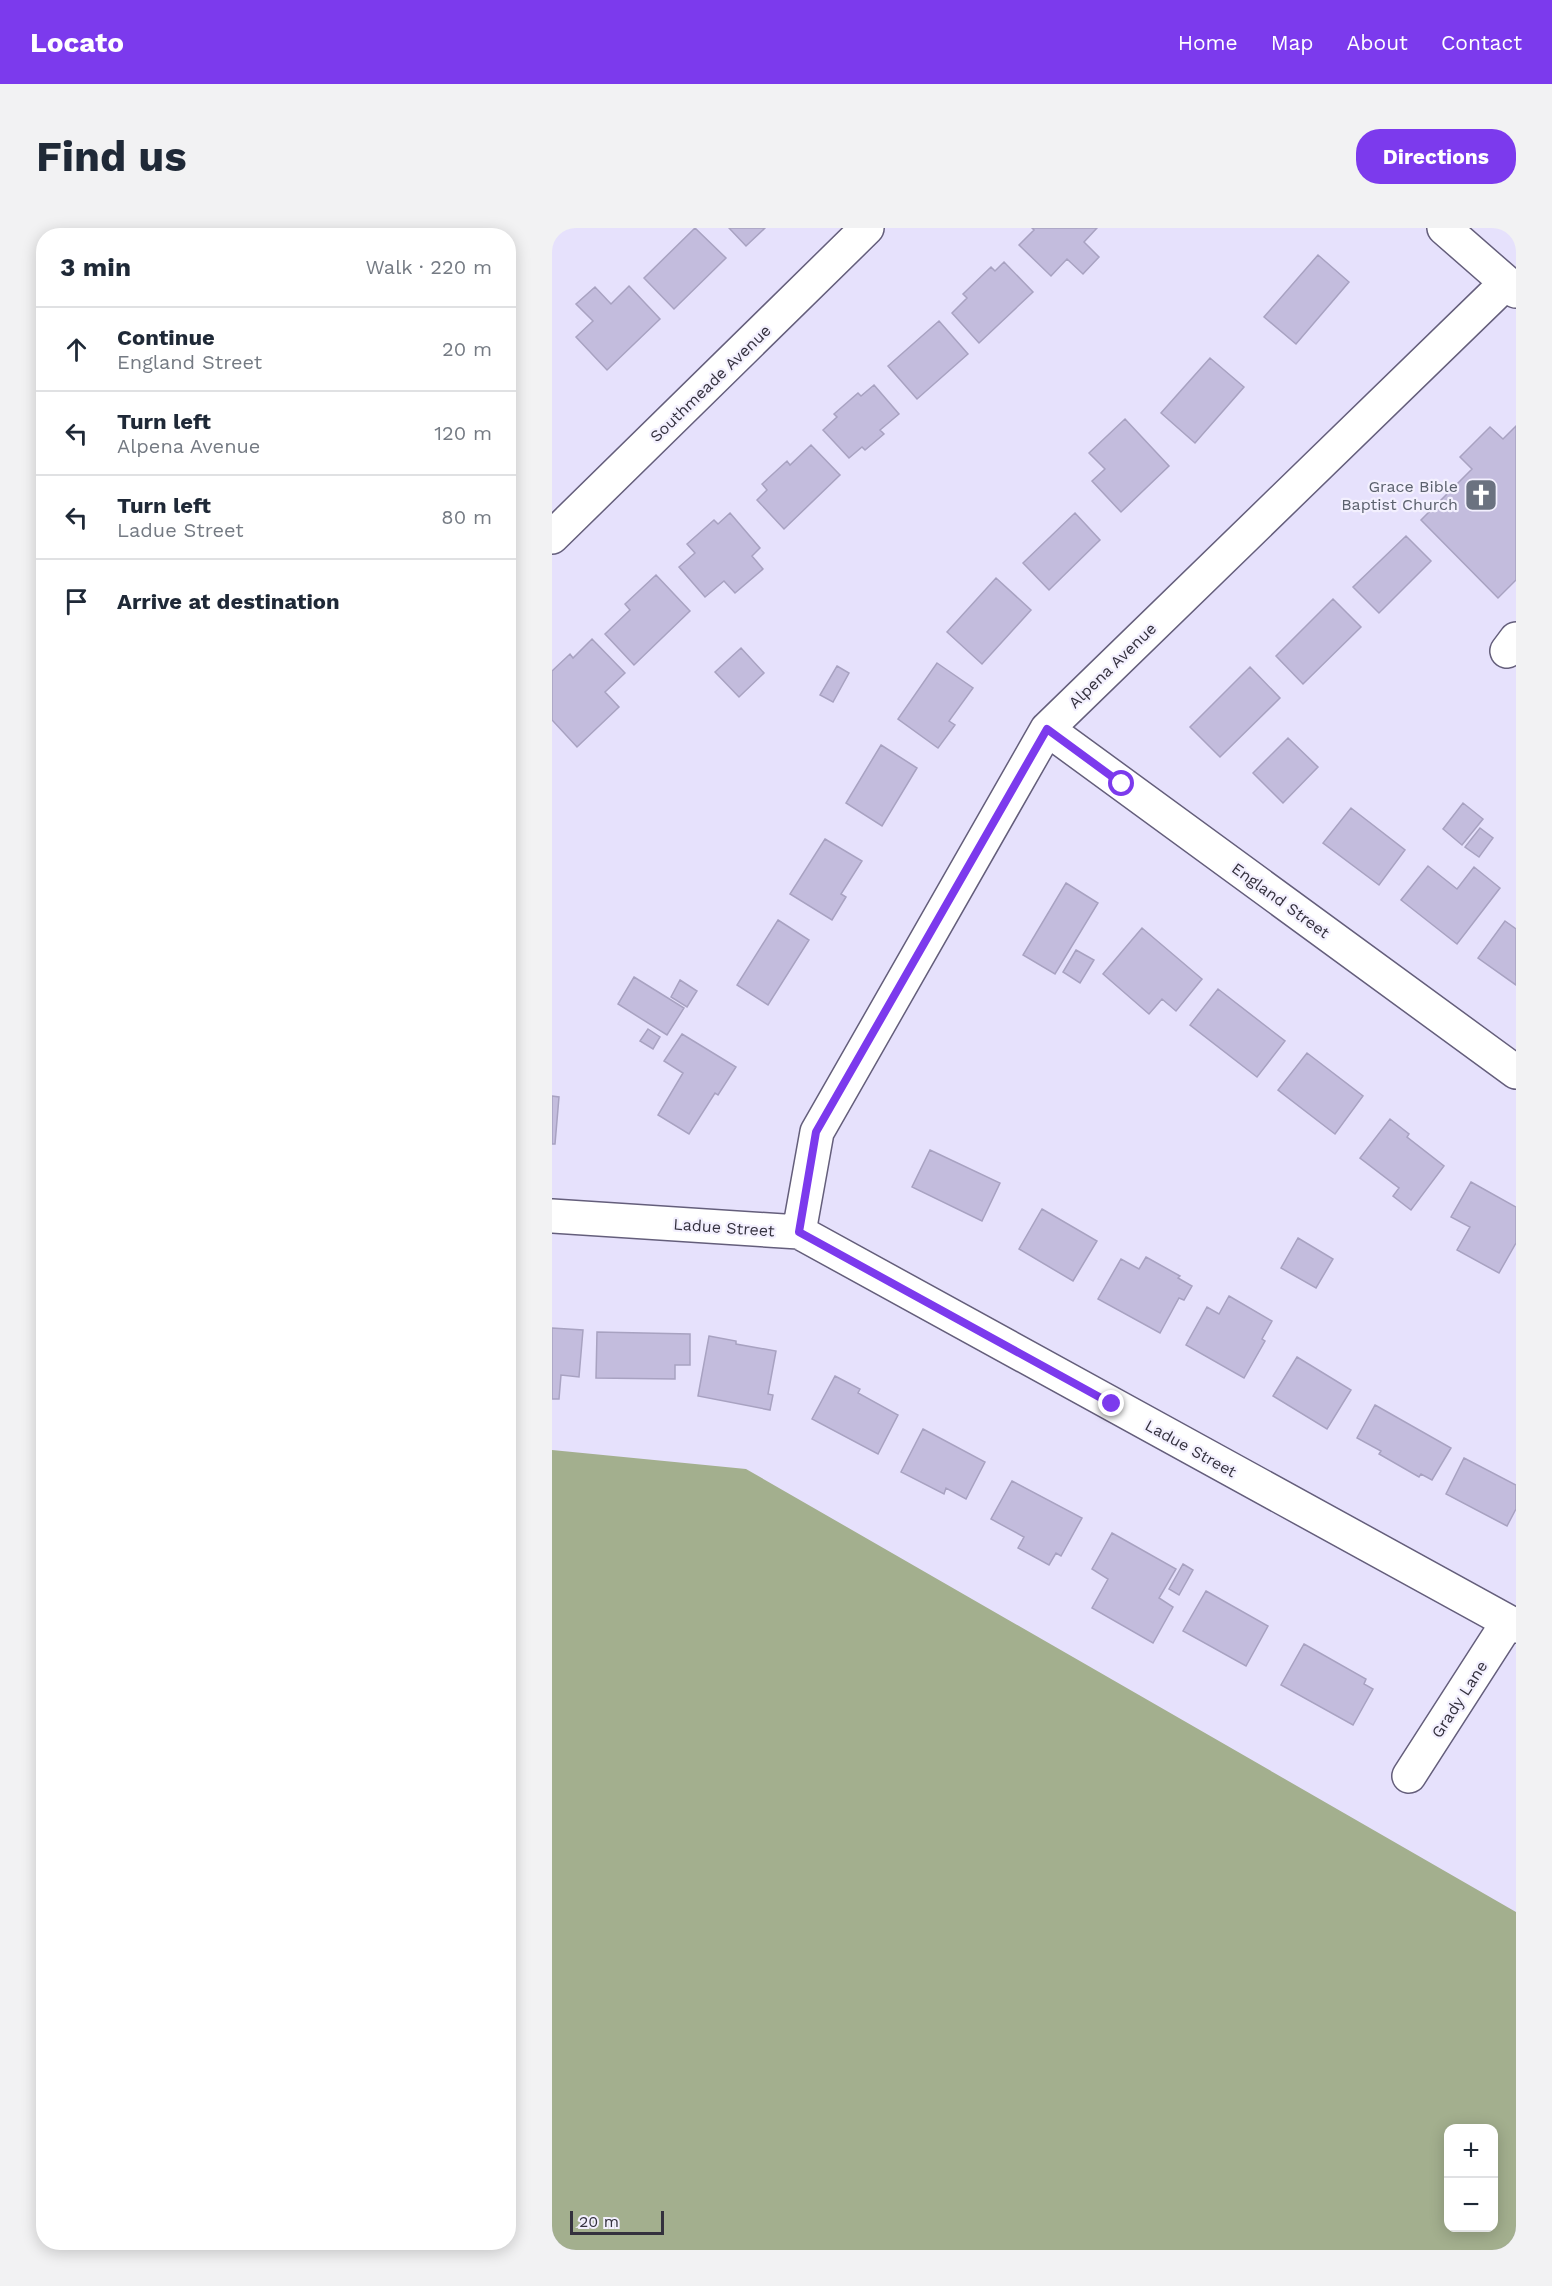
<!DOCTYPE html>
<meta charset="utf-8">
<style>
:root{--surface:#fff;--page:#f2f2f3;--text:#1f2937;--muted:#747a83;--line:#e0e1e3;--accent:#7c3aed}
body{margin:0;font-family:"Work Sans",sans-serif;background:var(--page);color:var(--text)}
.controls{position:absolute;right:18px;bottom:18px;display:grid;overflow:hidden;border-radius:12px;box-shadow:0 3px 15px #0003}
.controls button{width:54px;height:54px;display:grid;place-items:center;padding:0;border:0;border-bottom:2px solid var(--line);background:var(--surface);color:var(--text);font:30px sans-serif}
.scale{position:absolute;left:18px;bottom:15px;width:94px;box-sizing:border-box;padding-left:6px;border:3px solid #34313e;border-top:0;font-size:16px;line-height:21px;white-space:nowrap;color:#34313e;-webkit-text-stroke:4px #f3f0fe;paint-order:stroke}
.stop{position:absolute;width:18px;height:18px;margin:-14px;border:4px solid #7c3aed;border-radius:50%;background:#fff}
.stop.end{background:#7c3aed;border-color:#fff;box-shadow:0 2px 6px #0008}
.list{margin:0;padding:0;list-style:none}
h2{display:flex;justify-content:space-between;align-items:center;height:78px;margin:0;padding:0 24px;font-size:26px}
h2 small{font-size:20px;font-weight:400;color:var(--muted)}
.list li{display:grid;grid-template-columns:39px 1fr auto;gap:18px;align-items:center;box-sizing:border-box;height:84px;padding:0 24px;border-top:2px solid var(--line)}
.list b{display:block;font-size:22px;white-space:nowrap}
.list p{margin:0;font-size:20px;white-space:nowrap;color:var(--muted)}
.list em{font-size:20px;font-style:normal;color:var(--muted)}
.icon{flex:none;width:33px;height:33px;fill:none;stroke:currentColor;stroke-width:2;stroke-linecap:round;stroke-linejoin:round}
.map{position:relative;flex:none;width:964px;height:2022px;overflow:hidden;border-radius:24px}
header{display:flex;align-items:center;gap:36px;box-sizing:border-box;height:84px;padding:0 30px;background:var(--accent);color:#fff}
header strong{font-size:28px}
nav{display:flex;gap:33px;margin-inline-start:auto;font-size:21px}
.intro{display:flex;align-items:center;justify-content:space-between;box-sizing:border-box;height:144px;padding:0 36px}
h1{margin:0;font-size:42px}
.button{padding:15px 27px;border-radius:24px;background:var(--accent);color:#fff;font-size:21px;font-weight:700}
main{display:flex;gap:36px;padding:0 36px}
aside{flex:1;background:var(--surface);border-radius:24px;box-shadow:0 3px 15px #0003}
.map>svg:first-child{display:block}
</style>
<header>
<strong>Locato</strong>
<nav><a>Home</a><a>Map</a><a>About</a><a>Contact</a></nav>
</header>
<div class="intro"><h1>Find us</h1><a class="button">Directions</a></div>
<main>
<aside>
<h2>3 min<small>Walk · 220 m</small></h2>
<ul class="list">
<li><svg class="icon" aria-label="ahead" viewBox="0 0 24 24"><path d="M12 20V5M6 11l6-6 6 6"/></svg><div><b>Continue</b><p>England Street</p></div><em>20 m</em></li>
<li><svg class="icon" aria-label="left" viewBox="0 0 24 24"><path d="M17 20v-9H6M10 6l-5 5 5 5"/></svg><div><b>Turn left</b><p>Alpena Avenue</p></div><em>120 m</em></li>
<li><svg class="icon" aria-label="left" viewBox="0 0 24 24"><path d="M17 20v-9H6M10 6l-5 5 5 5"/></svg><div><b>Turn left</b><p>Ladue Street</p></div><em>80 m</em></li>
<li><svg class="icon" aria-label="arrive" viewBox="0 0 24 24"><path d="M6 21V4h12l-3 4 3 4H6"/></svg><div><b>Arrive at destination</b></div></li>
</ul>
</aside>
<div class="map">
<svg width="964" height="2022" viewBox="0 0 964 2022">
<rect width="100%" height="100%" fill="#e6e1fc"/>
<path fill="#a3af8e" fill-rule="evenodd" d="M0 1222 194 1241 964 1684V2022H0ZM897 1900H942V2000H897Z"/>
<path fill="#c3bcdd" stroke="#a8a2c1" stroke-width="1.5" d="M143 0 174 30 122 81 92 50Z
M177 0H213L194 18Z
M480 0H545L532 14 547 29 531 46 515 31 499 48 467 17 482 2Z
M766 27 797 54 744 116 712 89Z
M452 34 481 64 427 115 400 85 415 70 411 66 439 39 443 43Z
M77 58 108 91 55 142 24 109 41 93 24 76 43 59 59 76Z
M387 93 416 126 365 171 336 138Z
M658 130 692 159 643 215 609 185Z
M322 157 347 186 328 202 332 206 313 222 310 219 297 230 271 202 285 189 282 186 306 165 309 168Z
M573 191 617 238 569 284 540 253 553 241 537 225Z
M964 198V352L946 370 869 292 920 241 908 229 938 199 951 211Z
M259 217 288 247 232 301 205 272 215 262 210 256 235 233 238 237Z
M178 285 208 320 200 328 211 341 183 365 172 353 153 369 127 339 143 325 135 316 162 292 166 296Z
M523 285 548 312 497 362 471 335Z
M854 308 879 333 827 385 801 359Z
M104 347 138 383 82 437 53 406 78 382 73 376Z
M444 350 479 382 430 436 395 404Z
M781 371 809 399 751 456 724 428Z
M40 411 73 445 53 464 67 479 25 519 0 492V443L18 426 21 430Z
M189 420 212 445 187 469 163 444Z
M385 435 421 460 397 493 403 497 386 520 346 491Z
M285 438 297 445 281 474 268 467Z
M698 439 728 470 668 529 638 499Z
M736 510 766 539 731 575 701 545Z
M329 517 365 540 330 598 294 575Z
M911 575 931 591 910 617 891 601Z
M799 580 853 622 827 657 771 615Z
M928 600 941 610 927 629 913 619Z
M273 611 310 633 289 666 294 669 280 692 238 666Z
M876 638 905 661 922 639 948 660 905 716 849 672Z
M514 655 546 675 503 746 471 727Z
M226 692 257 712 216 777 185 757Z
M953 693 964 701V757L926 730Z
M590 700 650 751 624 783 610 771 597 786 551 746Z
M524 722 542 732 528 755 511 744Z
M82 749 132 780 115 807 66 776Z
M128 752 145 763 135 779 119 769Z
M666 761 733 813 705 849 638 797Z
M96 801 108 809 101 821 88 813Z
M130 806 184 839 166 867 163 865 137 906 106 887 131 845 112 833Z
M755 825 811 868 783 906 726 862Z
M0 868 7 869 3 916H0Z
M838 891 857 906 855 909 892 938 859 982 841 968 847 960 808 930Z
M378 922 448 955 430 993 360 959Z
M919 954 964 979V1015L947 1045 905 1022 918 999 899 989Z
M490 981 545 1013 521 1053 467 1021Z
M746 1010 781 1031 764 1060 729 1040Z
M594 1029 628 1048 626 1050 640 1058 632 1072 627 1070 608 1105 546 1071 569 1031 587 1041Z
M677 1068 720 1093 710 1111 713 1113 692 1150 634 1117 655 1079 667 1086Z
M0 1100 31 1102 27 1149 9 1147 7 1171H0Z
M45 1104 138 1106V1137H123V1151L44 1150Z
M157 1108 184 1113V1116L224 1123 216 1166 221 1167 218 1182 146 1168Z
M745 1129 799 1162 775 1201 721 1168Z
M283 1148 308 1161 306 1165 346 1187 326 1226 260 1191Z
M823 1177 899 1220 880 1252 869 1246 867 1249 827 1226 829 1223 805 1210Z
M371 1201 433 1234 414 1271 394 1260 392 1266 349 1244Z
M912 1230 964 1257V1281L955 1298 894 1266Z
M460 1253 530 1290 509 1328 504 1325 497 1337 466 1320 472 1309 439 1291Z
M560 1305 624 1341 607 1370 621 1379 601 1415 540 1380 556 1351 540 1341Z
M631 1336 641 1342 627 1367 617 1361Z
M654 1363 716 1398 694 1438 631 1403Z
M752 1416 814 1451 812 1456 821 1461 801 1497 729 1457Z"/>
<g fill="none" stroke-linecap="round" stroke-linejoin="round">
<g stroke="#645e7b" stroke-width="36">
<path id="minor" d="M892 0 964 63
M0 309 315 0
M955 423 964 411
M495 501 964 844
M0 988 247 1004 964 1398
M247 1004 265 904 495 501 954 55
M857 1548 956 1394"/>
</g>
<use href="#minor" stroke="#fff" stroke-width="33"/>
</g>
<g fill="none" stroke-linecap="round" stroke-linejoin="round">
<path stroke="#7c3aed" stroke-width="8" d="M560 1176 247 1004 264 904 495 501 570 556"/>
</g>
<defs>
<g id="church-square" transform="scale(1.725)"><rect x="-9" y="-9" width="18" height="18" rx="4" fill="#6b7280" stroke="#f3f0fe"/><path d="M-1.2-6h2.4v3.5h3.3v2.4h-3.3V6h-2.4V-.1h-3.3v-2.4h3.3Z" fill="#fff"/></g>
</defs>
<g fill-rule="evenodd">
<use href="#church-square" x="929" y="267"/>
</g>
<g text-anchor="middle" stroke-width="4.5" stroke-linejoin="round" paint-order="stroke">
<g font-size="16" fill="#34313e" stroke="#f3f0fe">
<text transform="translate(158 155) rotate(-44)" y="6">Southmeade Avenue</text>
<text transform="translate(560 437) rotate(-44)" y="6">Alpena Avenue</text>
<text transform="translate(729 672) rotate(36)" y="6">England Street</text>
<text transform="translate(172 999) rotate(4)" y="6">Ladue Street</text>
<text transform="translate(639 1220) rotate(29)" y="6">Ladue Street</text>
<text transform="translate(907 1471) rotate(-57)" y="6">Grady Lane</text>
</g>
<g font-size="16" fill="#5b616d" stroke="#f3f0fe" text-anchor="end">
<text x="906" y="264">Grace Bible<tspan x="906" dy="18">Baptist Church</tspan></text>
</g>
</g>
</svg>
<div class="controls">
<button>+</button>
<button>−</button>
</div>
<div class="scale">20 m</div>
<div class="stop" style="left:570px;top:556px"></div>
<div class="stop end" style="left:560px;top:1176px"></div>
</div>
</main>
